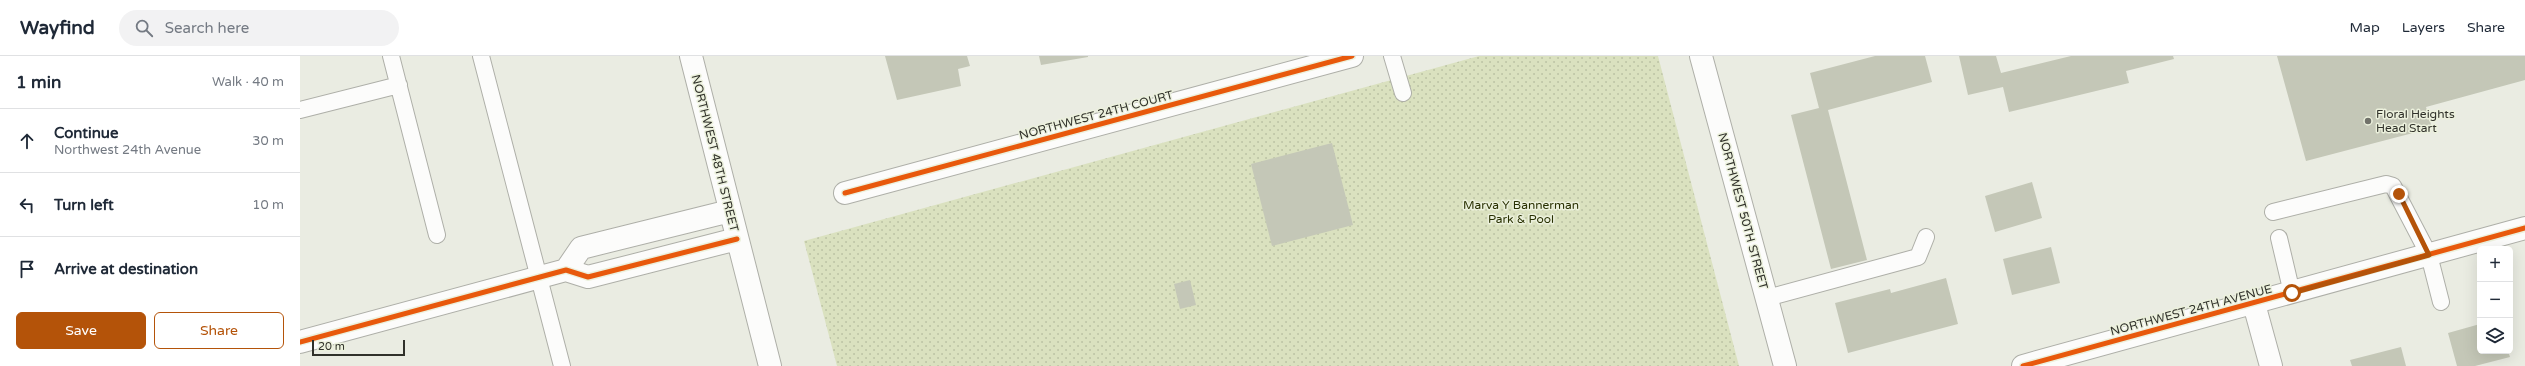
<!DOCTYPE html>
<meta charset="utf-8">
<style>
:root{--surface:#fff;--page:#f2f2f3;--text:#1f2937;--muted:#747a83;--line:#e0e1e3;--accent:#b45309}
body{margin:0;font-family:"Varela Round",sans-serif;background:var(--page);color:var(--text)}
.controls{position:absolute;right:12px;bottom:12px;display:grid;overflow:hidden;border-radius:6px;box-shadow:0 4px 16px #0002}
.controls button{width:36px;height:36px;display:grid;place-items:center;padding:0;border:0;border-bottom:1px solid var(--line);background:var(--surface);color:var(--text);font:20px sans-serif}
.scale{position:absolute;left:12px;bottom:10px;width:93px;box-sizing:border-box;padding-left:4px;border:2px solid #30312a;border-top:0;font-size:11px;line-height:14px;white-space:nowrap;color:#30312a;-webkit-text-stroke:3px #ecf1dd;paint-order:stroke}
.stop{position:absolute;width:12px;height:12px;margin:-9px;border:3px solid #b45309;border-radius:50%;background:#fff}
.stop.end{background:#b45309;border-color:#fff;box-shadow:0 1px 4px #0008}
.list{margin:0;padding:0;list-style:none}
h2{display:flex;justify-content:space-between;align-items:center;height:52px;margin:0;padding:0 16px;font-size:17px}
h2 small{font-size:13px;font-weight:400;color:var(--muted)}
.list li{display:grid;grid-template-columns:26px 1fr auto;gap:12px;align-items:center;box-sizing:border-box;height:64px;padding:0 16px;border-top:1px solid var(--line)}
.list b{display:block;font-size:15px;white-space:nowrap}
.list p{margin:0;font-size:13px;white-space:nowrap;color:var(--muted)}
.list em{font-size:13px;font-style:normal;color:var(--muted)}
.actions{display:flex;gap:8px;padding:12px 16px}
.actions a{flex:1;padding:9px 0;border:1px solid var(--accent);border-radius:6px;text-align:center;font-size:14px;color:var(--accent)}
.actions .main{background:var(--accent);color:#fff}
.icon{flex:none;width:22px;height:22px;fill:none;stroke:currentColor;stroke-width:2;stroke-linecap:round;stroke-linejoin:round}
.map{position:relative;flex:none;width:2225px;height:310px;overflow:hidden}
header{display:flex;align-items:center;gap:24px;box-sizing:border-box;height:56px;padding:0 20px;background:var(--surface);border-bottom:1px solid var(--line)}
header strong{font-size:19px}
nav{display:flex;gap:22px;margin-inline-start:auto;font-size:14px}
.search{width:280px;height:36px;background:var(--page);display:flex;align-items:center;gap:10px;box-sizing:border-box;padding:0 14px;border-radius:22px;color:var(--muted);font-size:15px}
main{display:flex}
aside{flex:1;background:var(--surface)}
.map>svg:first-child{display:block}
</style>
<header>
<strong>Wayfind</strong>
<div class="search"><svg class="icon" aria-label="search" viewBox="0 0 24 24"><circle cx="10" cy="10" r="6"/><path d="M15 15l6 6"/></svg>Search here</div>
<nav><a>Map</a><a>Layers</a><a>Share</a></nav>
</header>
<main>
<aside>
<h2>1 min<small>Walk · 40 m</small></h2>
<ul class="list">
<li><svg class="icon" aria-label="ahead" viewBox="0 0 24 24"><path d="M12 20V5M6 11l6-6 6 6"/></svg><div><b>Continue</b><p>Northwest 24th Avenue</p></div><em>30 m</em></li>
<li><svg class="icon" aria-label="left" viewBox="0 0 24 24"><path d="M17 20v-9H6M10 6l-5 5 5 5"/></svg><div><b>Turn left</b></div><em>10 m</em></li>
<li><svg class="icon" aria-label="arrive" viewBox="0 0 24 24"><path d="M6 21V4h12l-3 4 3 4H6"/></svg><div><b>Arrive at destination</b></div></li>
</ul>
<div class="actions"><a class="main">Save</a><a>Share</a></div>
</aside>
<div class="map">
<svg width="2225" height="310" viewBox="0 0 2225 310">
<defs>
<pattern id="park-dots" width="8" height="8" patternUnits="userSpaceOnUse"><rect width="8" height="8" fill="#dae1bf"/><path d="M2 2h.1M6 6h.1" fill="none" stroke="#bbc2a4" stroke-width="1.8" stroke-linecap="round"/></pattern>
</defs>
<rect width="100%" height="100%" fill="#eaece2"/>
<path fill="url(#park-dots)" d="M1179 0H1358L1439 310H537L504 185Z"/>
<path fill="#c4c7b7" d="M585 0H667L670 10 658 13 661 30 597 44Z
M739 0H788V1L741 9Z
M1575 0H1625L1632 26 1528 54 1567 204 1531 213 1491 59 1519 52 1510 17Z
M1659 0H1696L1701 17 1771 0H1873L1874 3 1826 15 1829 27 1709 56 1703 31 1668 39Z
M1977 0H2225V24L2126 51 2132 72 2006 105Z
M1032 87 1053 169 972 190 951 108Z
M1732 126 1742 162 1695 176 1685 140Z
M1751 191 1760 227 1712 239 1703 203Z
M1646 222 1658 268 1548 297 1535 247 1590 233 1591 237Z
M890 224 896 249 880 253 874 228Z
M2180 268V295H2208L2210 301 2175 310H2157L2148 277Z
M2101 291 2106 310H2052L2050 304Z"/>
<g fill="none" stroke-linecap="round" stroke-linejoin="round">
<g stroke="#aeafa8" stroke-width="18">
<path id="lane" d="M91 0 137 179
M181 0 262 310
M1092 0 1103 37
M0 54 99 29
M1973 156 2086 128 2093 130 2129 199 2141 246
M1979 182 1992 237
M1467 242 1618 201 1626 181"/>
</g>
<g stroke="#aeafa8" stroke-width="24">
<path id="street" d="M391 0 470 310
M1401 0 1485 310
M545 137 1052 0
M266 214 281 192 430 155
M1954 248 1971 310
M0 286 266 214 288 221 437 183
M1723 310 2225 172"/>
</g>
<use href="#lane" stroke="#fcfcfb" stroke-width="16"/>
<use href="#street" stroke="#fcfcfb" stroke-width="22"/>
<g stroke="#ecf1dd" stroke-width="8">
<path id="cycleway" d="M545 137 1052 0
M0 286 266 214 288 221 437 183
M1723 310 2225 172"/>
</g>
<use href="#cycleway" stroke="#e8590c" stroke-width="5"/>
</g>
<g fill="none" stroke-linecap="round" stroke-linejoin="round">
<path stroke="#b45309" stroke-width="5" d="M1992 237 2129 199 2099 138"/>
</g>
<circle fill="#71726a" stroke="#ecf1dd" stroke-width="1.5" cx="2068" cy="65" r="4"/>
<g text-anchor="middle" stroke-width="3" stroke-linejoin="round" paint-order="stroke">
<g font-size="12" fill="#30312a" stroke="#ecf1dd" text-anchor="start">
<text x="2076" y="62">Floral Heights<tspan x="2076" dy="14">Head Start</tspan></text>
</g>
<g font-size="12" fill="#30312a" stroke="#ecf1dd">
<text transform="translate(796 59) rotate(-15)" y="4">NORTHWEST 24TH COURT</text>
<text transform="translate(415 97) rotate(76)" y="4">NORTHWEST 48TH STREET</text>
<text transform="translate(1443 155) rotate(75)" y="4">NORTHWEST 50TH STREET</text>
<text transform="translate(1891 254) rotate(-15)" y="4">NORTHWEST 24TH AVENUE</text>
</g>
<g font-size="12" fill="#293102" stroke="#ecf1dd">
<text x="1221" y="153">Marva Y Bannerman<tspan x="1221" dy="14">Park &amp; Pool</tspan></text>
</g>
</g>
</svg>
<div class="controls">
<button>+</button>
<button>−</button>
<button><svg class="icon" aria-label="layers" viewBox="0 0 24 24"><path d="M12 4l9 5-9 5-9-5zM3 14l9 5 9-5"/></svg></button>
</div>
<div class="scale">20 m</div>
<div class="stop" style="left:1992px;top:237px"></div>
<div class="stop end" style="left:2099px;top:138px"></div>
</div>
</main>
